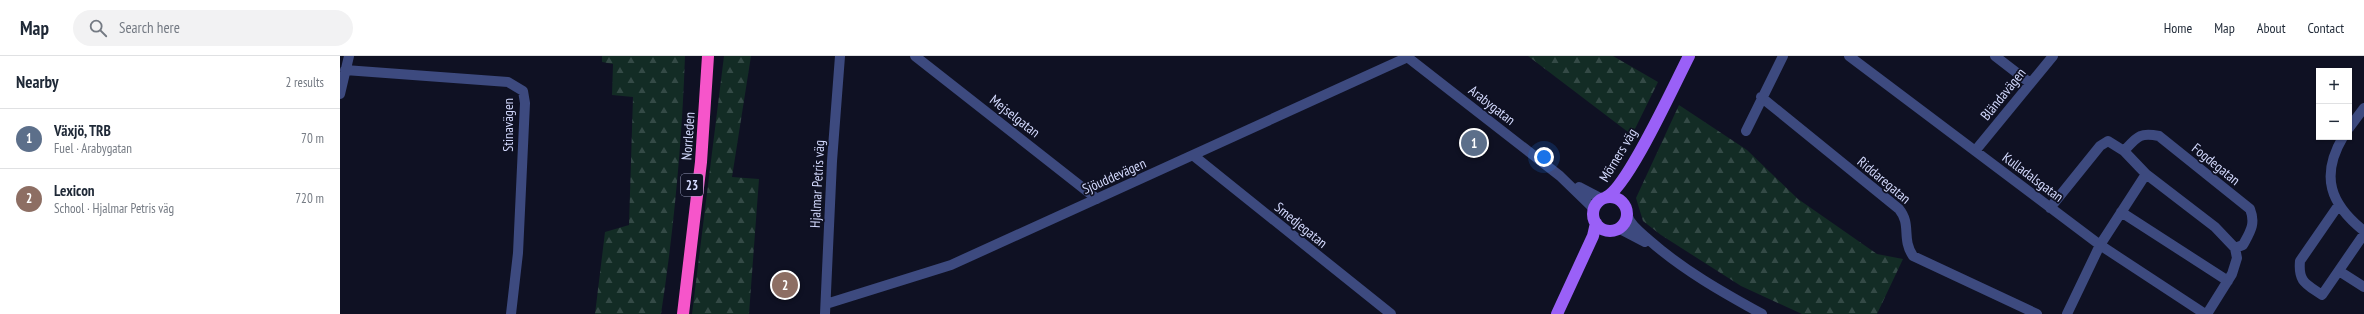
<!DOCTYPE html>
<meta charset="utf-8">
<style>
:root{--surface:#fff;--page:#f2f2f3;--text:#1f2937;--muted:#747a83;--line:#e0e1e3;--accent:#16837b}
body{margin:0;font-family:"PT Sans Narrow",sans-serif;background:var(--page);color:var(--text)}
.controls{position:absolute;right:12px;top:12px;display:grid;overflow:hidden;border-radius:0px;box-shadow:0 1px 3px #0004}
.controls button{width:36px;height:36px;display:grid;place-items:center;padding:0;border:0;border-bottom:1px solid var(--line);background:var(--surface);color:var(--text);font:20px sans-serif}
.you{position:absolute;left:1204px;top:101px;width:14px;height:14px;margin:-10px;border:3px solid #fff;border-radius:50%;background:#1a73e8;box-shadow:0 0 0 6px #1a73e833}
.badge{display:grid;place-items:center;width:26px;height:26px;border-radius:50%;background:var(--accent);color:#fff;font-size:13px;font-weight:700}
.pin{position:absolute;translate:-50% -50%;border:2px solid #fff;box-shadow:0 1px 4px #0006}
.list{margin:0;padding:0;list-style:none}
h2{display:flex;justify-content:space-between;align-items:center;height:52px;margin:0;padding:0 16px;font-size:17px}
h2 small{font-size:13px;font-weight:400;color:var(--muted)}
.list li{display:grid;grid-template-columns:26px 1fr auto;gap:12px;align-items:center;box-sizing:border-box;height:60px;padding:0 16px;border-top:1px solid var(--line)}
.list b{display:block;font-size:15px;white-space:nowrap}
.list p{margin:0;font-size:13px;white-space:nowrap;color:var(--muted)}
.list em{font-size:13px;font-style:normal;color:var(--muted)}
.icon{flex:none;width:22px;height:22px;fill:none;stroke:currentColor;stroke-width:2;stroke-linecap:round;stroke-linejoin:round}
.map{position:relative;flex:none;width:2024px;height:258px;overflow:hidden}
header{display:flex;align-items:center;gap:24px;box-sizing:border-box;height:56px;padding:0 20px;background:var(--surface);border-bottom:1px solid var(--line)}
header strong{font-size:19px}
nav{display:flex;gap:22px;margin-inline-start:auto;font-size:14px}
.search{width:280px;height:36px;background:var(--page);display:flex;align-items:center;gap:10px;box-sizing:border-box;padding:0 14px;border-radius:22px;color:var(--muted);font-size:15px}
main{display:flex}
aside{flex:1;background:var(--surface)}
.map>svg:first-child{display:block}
</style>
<header>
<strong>Map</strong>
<div class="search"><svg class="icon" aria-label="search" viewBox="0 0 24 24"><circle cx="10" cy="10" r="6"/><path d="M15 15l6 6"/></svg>Search here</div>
<nav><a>Home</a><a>Map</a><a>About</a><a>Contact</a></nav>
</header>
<main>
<aside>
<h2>Nearby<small>2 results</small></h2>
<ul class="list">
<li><span class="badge" style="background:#5c6f8a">1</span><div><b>Växjö, TRB</b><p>Fuel · Arabygatan</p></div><em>70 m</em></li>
<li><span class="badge" style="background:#8d6e63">2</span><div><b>Lexicon</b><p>School · Hjalmar Petris väg</p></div><em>720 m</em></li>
</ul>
</aside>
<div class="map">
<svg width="2024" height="258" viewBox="0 0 2024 258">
<defs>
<pattern id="forest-firs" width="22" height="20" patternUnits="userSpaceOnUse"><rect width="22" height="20" fill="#132c25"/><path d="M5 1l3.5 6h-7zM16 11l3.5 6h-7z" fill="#344a46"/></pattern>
</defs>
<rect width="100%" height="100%" fill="#0f1123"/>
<path fill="url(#forest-firs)" d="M262 0H345C342 86 334 173 321 258H255L265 176 289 169 293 41 272 39 273 8 262 6Z
M384 0H411L392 121 419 123 409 258H352Z
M1188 0H1273L1318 26 1292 79Z
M1339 49 1407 94 1458 143 1537 198 1563 203 1537 258H1462L1401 230 1321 179 1303 165 1296 142Z"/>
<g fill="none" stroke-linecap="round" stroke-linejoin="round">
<path stroke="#3d4a7f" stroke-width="10" d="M575 0 757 143
M1066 0 1220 120 1254 153
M1509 0 1760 189 1865 258
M1655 0 1690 27
M5 14 168 26 183 35 185 47 178 197 171 258
M0 38 9 0
M1421 41 1559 153C1572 169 1561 182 1573 200L1697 258
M2009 72 2024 52
M1406 75 1443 0
M2003 81C1980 120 1990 148 2024 175
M1635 95 1713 0
M1784 95C1797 81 1799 76 1819 80L1910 153C1916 168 1910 176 1903 189L1895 192
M854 100 1051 258
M1239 131 1262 143
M1998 150 1960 205C1958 226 1966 228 1982 239L2024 178
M1710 152 1760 90 1768 85 1784 95 1806 118 1875 171 1895 192 1897 202 1892 218 1867 258
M1781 156 1888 225
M1287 158C1290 169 1300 176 1309 184 1343 214 1382 236 1422 258
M1276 173 1282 174 1305 186
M1999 215 2024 231
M486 248 611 209 1068 1
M485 258 492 105 500 0
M1727 258 1760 189 1806 118"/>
<path stroke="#9a60f7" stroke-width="12" d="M1266 141C1287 133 1336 25 1349 0
M1253 158a17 17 0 1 1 34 0a17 17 0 1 1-34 0Z
M1217 258 1253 180 1256 167"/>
<path stroke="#f655ca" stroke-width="12" d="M343 258 361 106 368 0"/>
</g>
<g text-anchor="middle" stroke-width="3.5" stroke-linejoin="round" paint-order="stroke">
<rect fill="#0f1123" stroke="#989dbc" stroke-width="1" x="341" y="118" width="22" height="22" rx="3"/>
<g font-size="13" font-weight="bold" fill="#d3d9fd">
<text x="352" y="134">23</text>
</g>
<g font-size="14" fill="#d3d9fd" stroke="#0f1123">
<text transform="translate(1663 38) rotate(-51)" y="5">Bländavägen</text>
<text transform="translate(1152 49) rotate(38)" y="5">Arabygatan</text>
<text transform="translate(675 60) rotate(38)" y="5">Mejselgatan</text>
<text transform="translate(168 69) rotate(-90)" y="5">Stinavägen</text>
<text transform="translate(348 80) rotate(-86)" y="5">Norrleden</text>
<text transform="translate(1278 99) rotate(-59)" y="5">Mörners väg</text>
<text transform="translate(1876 108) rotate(39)" y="5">Fogdegatan</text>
<text transform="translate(774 120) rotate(-24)" y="5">Sjöuddevägen</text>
<text transform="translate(1693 121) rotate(37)" y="5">Kulladalsgatan</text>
<text transform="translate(1544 124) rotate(40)" y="5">Riddaregatan</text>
<text transform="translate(477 128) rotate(-87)" y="5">Hjalmar Petris väg</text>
<text transform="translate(961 169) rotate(39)" y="5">Smedjegatan</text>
</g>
</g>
</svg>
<div class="controls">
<button>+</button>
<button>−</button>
</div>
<div class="you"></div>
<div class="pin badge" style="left:1134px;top:87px;background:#5c6f8a">1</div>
<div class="pin badge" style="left:445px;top:229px;background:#8d6e63">2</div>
</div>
</main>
